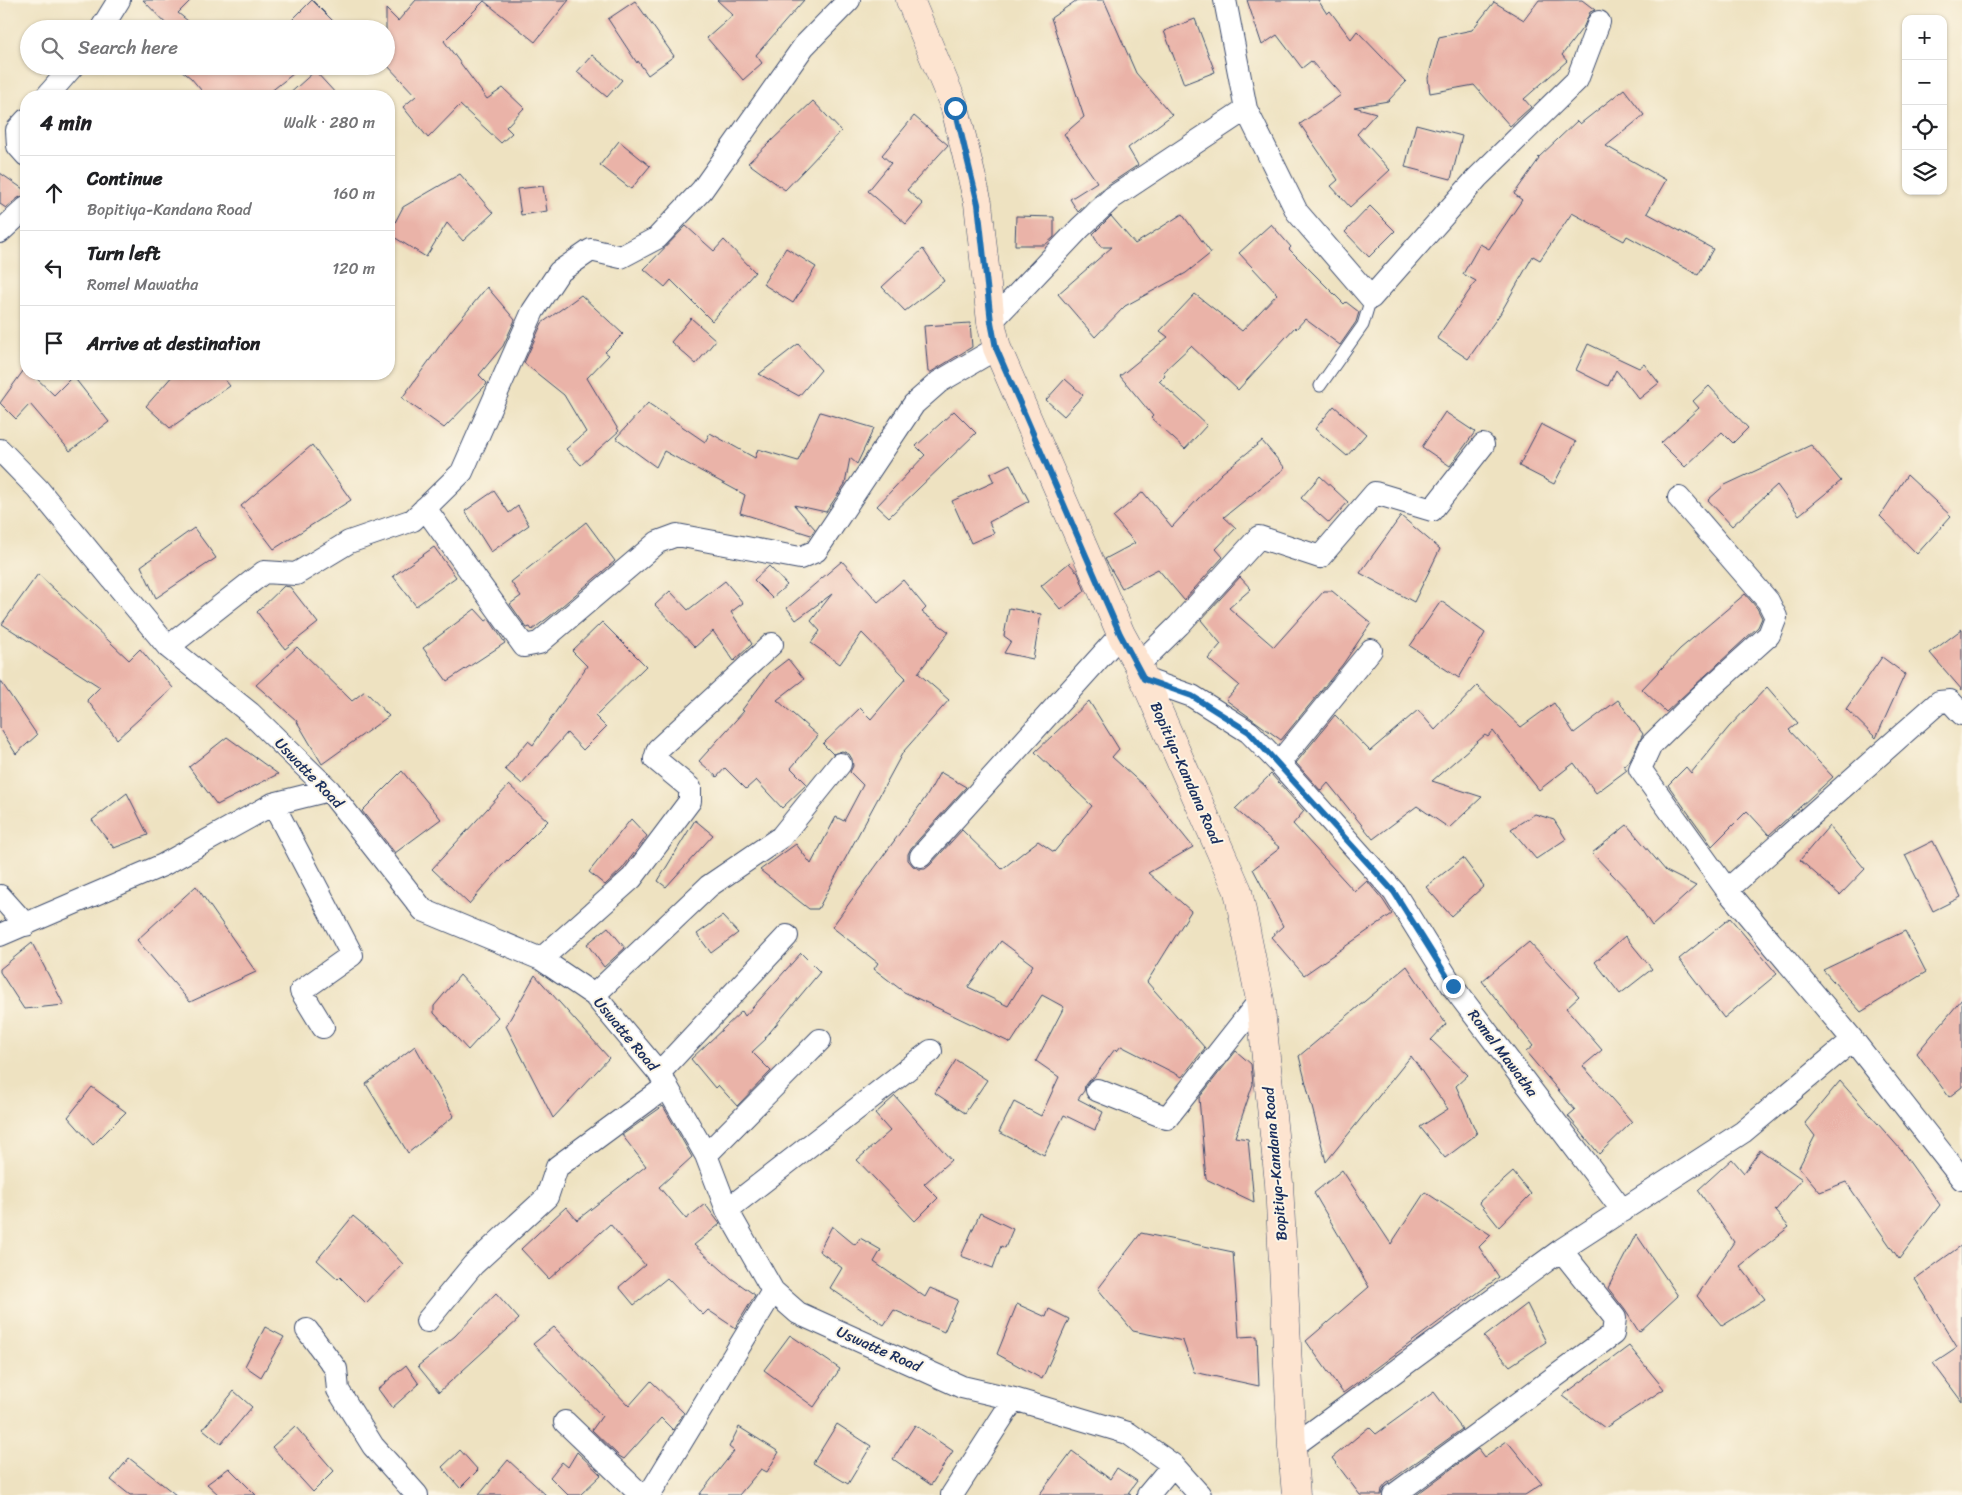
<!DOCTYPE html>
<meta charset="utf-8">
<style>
:root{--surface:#fff;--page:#f6f6f6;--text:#202124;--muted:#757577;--line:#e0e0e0}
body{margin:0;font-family:Sriracha,sans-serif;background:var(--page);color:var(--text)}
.controls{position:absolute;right:15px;top:15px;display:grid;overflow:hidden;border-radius:10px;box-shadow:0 1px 4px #0004}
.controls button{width:45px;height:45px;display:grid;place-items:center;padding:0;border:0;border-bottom:1px solid var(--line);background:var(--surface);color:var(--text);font:25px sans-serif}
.stop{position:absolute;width:15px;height:15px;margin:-11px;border:4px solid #1f6fb2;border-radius:50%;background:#fff}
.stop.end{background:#1f6fb2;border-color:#fff;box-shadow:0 1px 5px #0008}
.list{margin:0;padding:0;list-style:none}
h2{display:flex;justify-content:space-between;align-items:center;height:65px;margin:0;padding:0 20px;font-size:21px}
h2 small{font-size:16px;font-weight:400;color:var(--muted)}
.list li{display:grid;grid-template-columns:32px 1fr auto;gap:15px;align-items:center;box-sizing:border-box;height:75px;padding:0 20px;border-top:1px solid var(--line)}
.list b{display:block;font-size:19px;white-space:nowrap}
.list p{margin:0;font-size:16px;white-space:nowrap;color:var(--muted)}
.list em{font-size:16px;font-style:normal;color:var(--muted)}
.icon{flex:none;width:28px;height:28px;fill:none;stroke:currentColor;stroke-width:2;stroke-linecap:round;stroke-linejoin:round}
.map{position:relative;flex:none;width:1962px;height:1495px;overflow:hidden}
.search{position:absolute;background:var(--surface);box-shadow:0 1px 4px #0004;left:20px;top:20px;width:375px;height:55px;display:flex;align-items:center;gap:12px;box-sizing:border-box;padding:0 18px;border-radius:28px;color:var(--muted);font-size:19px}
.panel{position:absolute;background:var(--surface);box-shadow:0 1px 4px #0004;left:20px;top:90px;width:375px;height:290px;border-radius:20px}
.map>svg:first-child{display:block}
</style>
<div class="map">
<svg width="1962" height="1495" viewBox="0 0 1962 1495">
<rect width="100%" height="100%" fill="#fcf5e5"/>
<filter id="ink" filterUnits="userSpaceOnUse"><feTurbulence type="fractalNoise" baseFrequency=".02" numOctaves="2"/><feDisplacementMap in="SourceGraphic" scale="10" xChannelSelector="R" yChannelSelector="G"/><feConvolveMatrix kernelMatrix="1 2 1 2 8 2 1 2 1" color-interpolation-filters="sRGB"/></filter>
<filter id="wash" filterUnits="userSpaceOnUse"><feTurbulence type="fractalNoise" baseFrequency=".0096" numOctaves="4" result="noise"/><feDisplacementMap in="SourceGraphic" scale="20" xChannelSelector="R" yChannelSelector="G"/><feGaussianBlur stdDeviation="1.12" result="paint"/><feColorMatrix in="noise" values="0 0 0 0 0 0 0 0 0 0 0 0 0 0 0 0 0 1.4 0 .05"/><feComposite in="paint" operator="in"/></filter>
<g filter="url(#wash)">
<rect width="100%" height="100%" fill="#eee2c1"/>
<g id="blocks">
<path fill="#eab3a8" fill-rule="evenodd" d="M143 0H191L178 13 198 29H171Z
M312 0 341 29H283Z
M416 0H569L535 42 484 1 444 41 487 99 503 88 524 108 506 127 512 133 501 143 460 105 428 138 403 107 416 96 386 64V9L398 21Z
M717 0H804L756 55 762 63 743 80 707 38 733 15Z
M1077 0H1104L1136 73 1172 115 1128 148 1138 165 1105 187 1078 212 1070 199 1097 182 1064 134 1084 117 1051 18Z
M1247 0H1318L1327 14 1330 11 1351 39 1357 31 1406 82 1388 101 1354 107 1376 113 1357 134 1390 170 1350 207 1331 186 1338 180 1300 124 1341 95 1311 61 1302 68 1277 35 1262 45Z
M1539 0H1582L1595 10 1590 12 1584 26 1562 55 1567 61 1524 99 1531 107 1510 126 1474 85 1430 93 1428 78 1439 37 1472 30 1494 2 1524 20Z
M635 1 674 56 648 75 638 61 637 63 608 19Z
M1195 19 1215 72 1184 84 1164 31Z
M592 55 622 80 607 97 577 72Z
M176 66H303L265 96H206L191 78Z
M315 71 338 96H287Z
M1624 89 1644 115 1606 146 1666 180 1647 213 1713 249 1698 275 1627 236 1624 241 1572 213 1540 260 1533 256 1500 314 1468 359 1437 338 1476 281 1463 274 1480 244 1489 249 1522 200 1514 194 1539 159 1538 158 1577 121 1580 124Z
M813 101 841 131 785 190 748 163Z
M914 116 948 145 907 190 923 204 906 224 868 191 891 163 882 155Z
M1416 124 1462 136 1451 179 1405 167Z
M619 141 650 166 631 189 600 165Z
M0 173 26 191 25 195 18 198 6 208 0 204Z
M460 174 493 213 463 241 447 223 426 257 389 234 403 207Z
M543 186 547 211 521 215 517 189Z
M1370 206 1395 231 1369 257 1345 232Z
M1182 214 1211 253 1186 273 1125 306 1095 337 1058 294 1112 247H1101L1093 234 1111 216 1135 244Z
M1016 216 1054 217V237L1045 245H1015Z
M1271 224 1291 247 1289 249 1344 304 1346 302 1359 312 1356 322 1340 345 1305 319 1296 329 1295 327 1238 390 1191 346 1163 372 1165 375 1159 381 1207 425 1185 449 1151 418 1153 416 1120 376 1168 337 1160 331 1195 294 1242 331 1277 294 1239 253Z
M686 226 714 251 724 240 755 272 712 321 671 280 665 287 644 269Z
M786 248 816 267 793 303 763 284Z
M923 249 944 281 905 311 882 287Z
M487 287 515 320 503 346 479 375 487 383 486 385 444 428 402 398 450 332Z
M581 295 623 334 605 352 609 355 587 378 619 431 581 465 566 449 586 432 564 395 524 363 542 323Z
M691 318 716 340 696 364 671 342Z
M970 323 972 347 931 372H928L924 326Z
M798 344 821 370 799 396 759 374Z
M1588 344 1639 368 1644 364 1659 383 1639 399 1616 370 1608 386 1576 370Z
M26 367V374H32L54 395 73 376 109 422 70 451 30 404 16 419 0 403Z
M174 374H220L230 386 170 428 146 406Z
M1065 379 1083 395 1064 416 1046 400Z
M1709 386 1748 428 1733 443 1722 432 1685 467 1661 443 1699 408 1693 401Z
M648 403 705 442 710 433 755 458 758 449 798 461 820 412 874 428 857 464 850 458 845 484 826 512 794 505 815 529 811 535 740 513 745 495 664 451 656 467 616 438Z
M1334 406 1366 434 1347 456 1315 429Z
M954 411 976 433 889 517 877 506 925 455 916 446Z
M1445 412 1475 432 1450 466 1422 447Z
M1541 424 1576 442 1554 484 1519 466Z
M1262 441 1285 468 1224 517 1236 528 1216 549 1223 557 1184 600 1158 569 1122 588 1105 559 1135 543 1113 517 1143 492 1172 527 1222 473Z
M312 445 351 500 274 549 241 506Z
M1811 445 1841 481 1799 515 1777 485 1732 526 1708 500 1725 485Z
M1010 464 1029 501 989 522 994 533 971 543 952 501 994 482 990 474Z
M1907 475 1951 516 1917 554 1880 516Z
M1320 476 1348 502 1329 523 1301 498Z
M494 491 509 513 518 506 529 525 491 552 465 511Z
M1401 516 1440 549 1414 602 1360 573Z
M586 522 615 561 549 617 532 630 530 627 527 628 510 604 521 596 511 582Z
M194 528 216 558 156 598 141 566Z
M434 547 456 577 416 606 393 576Z
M842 561 878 602 903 580 926 608 922 612 949 632 918 673 949 700 903 752 818 909H809L760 870 796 844 811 864 836 817 844 821 863 785 850 772 853 766 852 759 849 754 842 751 833 754 823 744 860 708 871 719 906 678 862 633 840 664 811 643 820 631 811 621 832 594 796 620 787 608Z
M1069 563 1078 573 1085 591 1061 610 1041 586Z
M769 566 787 585 772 598 754 580Z
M38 574 129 660 140 649 173 688 117 739 87 700 100 687 2 624Z
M1240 577 1251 589 1229 608 1274 647 1324 591H1332L1371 623 1343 664 1281 740 1226 700 1239 685 1208 659 1221 644 1201 620Z
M725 581 743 603 731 612 752 644 734 661 713 631 695 647 655 605 670 591 688 610Z
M284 586 290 587 318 623 285 649 257 612Z
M1745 594 1757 608 1762 618 1758 627 1666 712 1642 689 1680 649Z
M1441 601 1485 633 1459 678 1410 646Z
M1009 608 1041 614 1033 659 1004 653 1011 641 1004 636Z
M475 609 486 621 489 619 505 643 447 681 423 648Z
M602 622 646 666 595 716 606 727 583 750 567 733 522 784 505 769 528 741 533 745 587 666 572 651Z
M1962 629V690L1930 653Z
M297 647 352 701 365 691 389 716 322 764 296 720 256 685Z
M1882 657 1905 674 1876 738 1846 709Z
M788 659 804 679 777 700 818 736 791 768 807 784 782 808 756 780 746 789 725 768 717 777 699 761 744 711 742 710 770 673Z
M0 680 37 735 16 754 0 728Z
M1477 686 1521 727 1554 703 1574 733 1618 700 1643 734 1629 762 1624 766 1627 770 1596 793 1574 763 1539 790 1493 731 1488 737 1485 735 1432 781 1482 797 1449 828 1417 806 1373 839 1328 783 1321 791 1296 763 1335 715 1370 751 1418 710 1435 730Z
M1767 687 1798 723 1789 730 1833 777 1769 835 1747 811 1712 846 1668 785 1686 767 1691 773 1729 727Z
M1089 701 1119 749 1112 757 1144 786 1193 847 1148 873 1191 911 1147 982 1205 1048 1182 1077 1121 1046 1117 1051 1115 1049 1094 1077 1089 1080 1085 1085 1084 1091 1078 1099 1103 1112 1095 1130 1064 1115 1044 1155 999 1132 1014 1102 1041 1116 1059 1077 1036 1061 1064 1007 1042 995 1011 1043 904 992 874 969 878 963 832 927 928 794 940 772 966 787 911 848 908 854V860L913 866 919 869H925L930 865 962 830 1002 869 1038 841 1054 852 1092 806 1035 752ZM1001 941 1033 965 1008 1006 968 987Z
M227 737 278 774 217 805 189 767Z
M402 771 441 819 395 853 362 811Z
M1271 774 1304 811 1293 824 1355 892 1367 881 1383 900 1392 914 1304 975 1271 937 1283 926 1253 869 1280 848 1235 809Z
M509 785 548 821 508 861 507 860 469 904 432 869Z
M127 793 148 835 114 848 92 820Z
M1535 814 1554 820 1566 839 1536 859 1511 829Z
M631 819 647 836 622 869 605 885 589 872Z
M695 820 713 835 666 887 658 881Z
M1627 825 1666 871 1696 886 1652 926 1630 893 1592 853Z
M1829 826 1865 869 1840 895 1800 860Z
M1933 841 1961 897 1933 911 1905 855Z
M1463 858 1484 886 1451 916 1426 887Z
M196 886 256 972 190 1002 137 940Z
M722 916 738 933 711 953 697 934Z
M1730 918 1777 974 1724 1018 1679 959Z
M608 927 625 948 604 967 587 944Z
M1905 931 1926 972 1861 1012 1823 970Z
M1625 936 1652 969 1620 994 1595 962Z
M1529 942 1579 996 1566 1008 1602 1050 1583 1066 1632 1122 1599 1154 1568 1116 1575 1110 1526 1052 1533 1046 1482 981Z
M32 943 64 1005 24 1009 0 972V969Z
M801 953 820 972 765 1038 766 1039 752 1052 771 1071 737 1106 718 1085 715 1088 691 1059 742 1011 745 1016Z
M1407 966 1446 1024 1431 1040 1468 1075 1456 1086 1477 1134 1445 1158 1420 1127 1448 1109 1411 1056 1326 1162 1299 1056Z
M460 975 498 1017 468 1050 434 1013V1006Z
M535 975 609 1058 553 1118 506 1026Z
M1962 999V1087L1949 1097 1917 1053Z
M415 1046 454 1116 408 1153 366 1084Z
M1236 1051 1251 1064 1253 1084 1235 1137 1248 1139 1254 1202 1206 1179 1199 1098Z
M956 1060 987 1080 965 1113 935 1093Z
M1840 1081 1901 1150 1940 1205 1899 1259 1846 1182 1820 1192 1799 1167 1815 1136 1805 1123Z
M92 1087 126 1112 93 1145 68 1117Z
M895 1096 951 1160 924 1184 938 1198 915 1221 857 1160 890 1131 875 1114Z
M663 1106 692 1157 659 1187 686 1219 705 1204 720 1224 694 1245 731 1278 755 1295 735 1328 708 1310 703 1315 667 1278 634 1305 619 1287 645 1265 610 1224 549 1279 521 1249 566 1207 577 1220 646 1166 622 1135Z
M1760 1150 1802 1179 1775 1211 1789 1227 1740 1266 1765 1299 1722 1326 1697 1296 1734 1242 1698 1190 1732 1159 1744 1173Z
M1342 1170 1391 1244 1425 1192 1491 1235 1479 1247 1499 1277 1343 1393 1306 1341 1369 1287 1314 1193Z
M1513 1172 1531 1194 1499 1227 1479 1202Z
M980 1213 1013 1229 1005 1248 1001 1246 993 1268 961 1256Z
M353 1216 378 1237 403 1264 366 1303 340 1277 338 1279 317 1260Z
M832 1226 855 1245 860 1238 881 1250 874 1262 925 1297 930 1288 958 1300 944 1332 894 1310 884 1325 830 1288 842 1268 819 1251Z
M1141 1233 1233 1252 1239 1337 1257 1336 1259 1386 1194 1372 1183 1341 1133 1331 1098 1289Z
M1636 1234 1678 1296 1639 1332 1625 1310 1608 1288Z
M1962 1245V1402L1933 1363 1957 1347 1915 1279Z
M496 1293 519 1319 439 1392 418 1366 455 1336Z
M1017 1304 1046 1317 1049 1309 1069 1319 1042 1379 997 1354Z
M1527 1304 1546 1342 1510 1366 1484 1337Z
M265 1327 284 1337 261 1377 245 1366Z
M554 1327 629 1406 651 1381 684 1413 673 1430 661 1418 624 1459 619 1456 592 1430 602 1416 533 1344Z
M790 1335 840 1369 814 1407 764 1370Z
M1629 1346 1664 1389 1605 1428 1562 1396Z
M406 1365 419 1384 392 1408 378 1389Z
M234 1391 252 1407 221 1444 203 1429Z
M1434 1392 1462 1429 1386 1484 1382 1489 1381 1495H1360L1332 1458 1369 1427 1376 1434Z
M837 1424 871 1446 848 1484 813 1463Z
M915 1425 953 1451 931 1485 893 1459Z
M295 1426 334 1471 313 1492 272 1447Z
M739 1427 779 1452 767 1472 761 1469 739 1495H699L734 1451 729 1447Z
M1507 1441 1542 1484 1525 1495H1416L1478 1449 1484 1457Z
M460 1450 478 1470 460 1488 442 1467Z
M1072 1451 1110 1479 1117 1468 1137 1481 1128 1493 1131 1495H1039Z
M577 1452 601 1475 580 1495H568L550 1477 562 1462 568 1467Z
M129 1458 176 1495H130L111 1480Z
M508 1460 546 1495H479Z
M229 1468 256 1495H219L207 1484Z"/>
</g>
</g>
<g filter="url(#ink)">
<use href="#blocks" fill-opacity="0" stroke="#3b4a6d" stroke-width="1"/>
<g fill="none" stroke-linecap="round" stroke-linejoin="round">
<g stroke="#3b4a6d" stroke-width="13">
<path id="lane" d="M1320 386 1363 325 1371 298"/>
</g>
<g stroke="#3b4a6d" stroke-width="24">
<path id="street" d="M1225 0 1246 109 1297 212 1371 298 1477 178 1577 80 1599 22
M101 29 119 0
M47 96 73 66
M26 120 17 130 18 146 26 155
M0 232 26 208
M991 322 1080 228 1112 198 1246 109
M0 450 38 489 168 647 250 713 329 790 423 910 541 959 594 995 659 1073 706 1155 727 1210 773 1291 798 1313 962 1387 1014 1399 1128 1433 1173 1465 1200 1495
M1679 498 1768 601 1776 617 1769 635 1699 698 1651 745 1640 769 1727 890 1853 1040 1962 1179
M425 508 524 646 539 643 658 542 677 535 800 558 816 551 914 404 939 382 997 348
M168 647 264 572 296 574 349 542 413 520 462 472 533 311 559 272 591 250 621 257 657 238 702 190 804 46 849 0
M1138 665 1179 625 1259 537 1320 557 1375 493 1432 510 1483 445
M1144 679 1192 696 1249 732 1279 763 1394 892 1453 987 1623 1211
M1279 763 1371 650
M273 804 352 955 301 991 323 1027
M921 856 1121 634
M1727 890 1939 702 1950 701 1962 714
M0 896 26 925
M0 935 163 865 273 804 329 790
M541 959 632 878 690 801V788L655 759 658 749 772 644
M594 995 709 886 781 837 840 764
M659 1073 787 936
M1097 1090 1167 1118 1260 1000
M706 1155 820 1040
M727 1210 931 1051
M427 1321 473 1265 547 1197 557 1167 667 1086
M307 1330 336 1369 338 1390 373 1446 417 1495
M565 1422 641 1495
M1292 1447 1561 1250 1743 1132 1853 1040
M649 1495 773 1291
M952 1495 1014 1399
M1148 1495 1173 1465
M1394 1495 1613 1334 1615 1318 1561 1250"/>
</g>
<g stroke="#3b4a6d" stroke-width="29">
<path id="secondary" d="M910 0 955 108 978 203 991 322 997 348 1121 634 1138 665 1238 891 1260 1000 1279 1183 1292 1447 1296 1495"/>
</g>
<use href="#lane" stroke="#fff" stroke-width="11"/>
<use href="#street" stroke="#fff" stroke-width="22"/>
<use href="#secondary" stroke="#fde4d0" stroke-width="28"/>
</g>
</g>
<g fill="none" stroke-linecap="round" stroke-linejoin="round" filter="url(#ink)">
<path stroke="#1f6fb2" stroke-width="6" d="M955 108 978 204 991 322 996 348 1120 634 1144 679 1192 696 1249 732 1394 892 1453 986"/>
</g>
<g text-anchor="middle" stroke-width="4" stroke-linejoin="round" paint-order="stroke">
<g font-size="15" fill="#1b2f5e" stroke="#fcf5e5">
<text transform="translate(309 773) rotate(46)" y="5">Uswatte Road</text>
<text transform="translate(1186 773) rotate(66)" y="5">Bopitiya-Kandana Road</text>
<text transform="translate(626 1034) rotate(50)" y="5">Uswatte Road</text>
<text transform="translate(1503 1053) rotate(53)" y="5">Romel Mawatha</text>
<text transform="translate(1275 1164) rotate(-95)" y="5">Bopitiya-Kandana Road</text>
<text transform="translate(879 1349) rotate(24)" y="5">Uswatte Road</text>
</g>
</g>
</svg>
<div class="controls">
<button>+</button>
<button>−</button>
<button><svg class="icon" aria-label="locate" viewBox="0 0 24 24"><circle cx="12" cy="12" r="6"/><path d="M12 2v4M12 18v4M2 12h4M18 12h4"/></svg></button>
<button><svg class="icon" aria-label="layers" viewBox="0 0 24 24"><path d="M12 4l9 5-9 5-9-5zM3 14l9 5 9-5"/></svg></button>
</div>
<div class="stop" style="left:955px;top:108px"></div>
<div class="stop end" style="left:1453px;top:986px"></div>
<div class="search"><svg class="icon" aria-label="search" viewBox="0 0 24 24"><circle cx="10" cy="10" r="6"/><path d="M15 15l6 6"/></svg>Search here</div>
<section class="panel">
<h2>4 min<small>Walk · 280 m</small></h2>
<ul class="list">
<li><svg class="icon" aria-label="ahead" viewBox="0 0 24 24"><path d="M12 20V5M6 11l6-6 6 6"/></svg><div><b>Continue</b><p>Bopitiya-Kandana Road</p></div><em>160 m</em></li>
<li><svg class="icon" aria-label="left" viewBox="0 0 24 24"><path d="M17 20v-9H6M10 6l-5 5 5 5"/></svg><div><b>Turn left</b><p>Romel Mawatha</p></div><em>120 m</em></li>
<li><svg class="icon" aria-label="arrive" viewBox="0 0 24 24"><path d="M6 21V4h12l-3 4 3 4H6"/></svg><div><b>Arrive at destination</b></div></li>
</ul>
</section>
</div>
